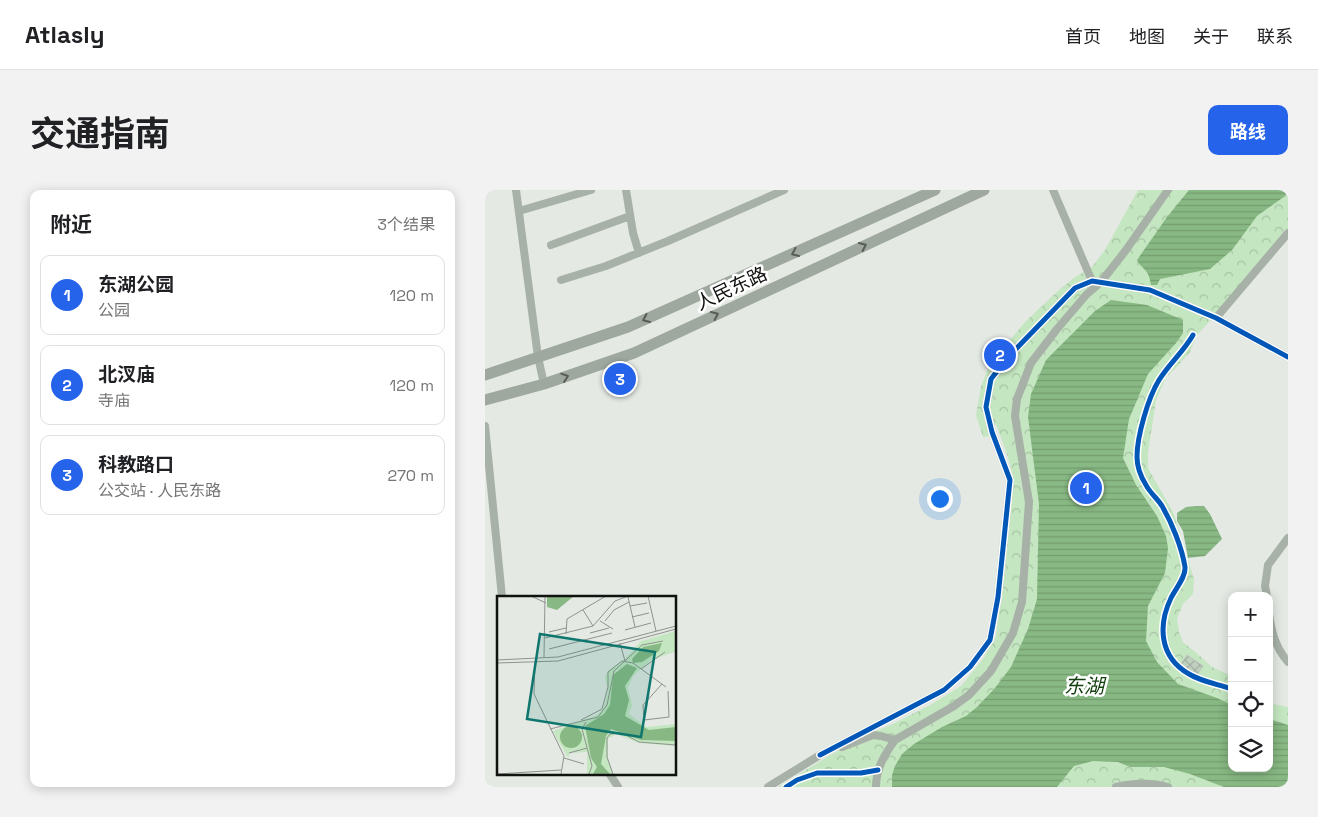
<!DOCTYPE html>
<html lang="zh">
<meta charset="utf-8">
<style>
:root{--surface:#fff;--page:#f2f2f2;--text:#202124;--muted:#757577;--line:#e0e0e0;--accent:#2563eb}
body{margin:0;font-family:"Space Grotesk","Noto Sans SC",sans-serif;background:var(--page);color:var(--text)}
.controls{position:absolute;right:15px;bottom:15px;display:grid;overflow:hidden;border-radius:10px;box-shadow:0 2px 12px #0003}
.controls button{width:45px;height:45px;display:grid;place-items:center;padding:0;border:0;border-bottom:1px solid var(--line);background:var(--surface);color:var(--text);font:25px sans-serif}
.you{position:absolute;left:454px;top:308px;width:18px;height:18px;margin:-12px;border:4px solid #fff;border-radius:50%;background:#1a73e8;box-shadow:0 0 0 8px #1a73e833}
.badge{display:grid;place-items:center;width:32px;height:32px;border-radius:50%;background:var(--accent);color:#fff;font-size:16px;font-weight:700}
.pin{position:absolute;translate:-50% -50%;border:2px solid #fff;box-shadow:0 1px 5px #0006}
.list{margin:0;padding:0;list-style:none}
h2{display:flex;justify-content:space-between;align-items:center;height:65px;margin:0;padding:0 20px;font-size:21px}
h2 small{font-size:16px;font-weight:400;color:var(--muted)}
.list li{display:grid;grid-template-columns:32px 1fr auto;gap:15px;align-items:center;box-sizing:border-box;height:80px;margin:0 10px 10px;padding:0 10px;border:1px solid var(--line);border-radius:10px}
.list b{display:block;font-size:19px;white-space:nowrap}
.list p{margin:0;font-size:16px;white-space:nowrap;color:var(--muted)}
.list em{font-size:16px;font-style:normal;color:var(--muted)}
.icon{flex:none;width:28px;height:28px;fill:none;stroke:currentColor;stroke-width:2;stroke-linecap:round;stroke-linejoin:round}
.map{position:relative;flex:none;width:803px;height:597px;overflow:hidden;border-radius:10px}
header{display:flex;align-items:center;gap:30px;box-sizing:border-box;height:70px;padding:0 25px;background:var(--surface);border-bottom:1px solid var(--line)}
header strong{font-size:24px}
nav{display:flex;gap:28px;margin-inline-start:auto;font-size:18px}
.intro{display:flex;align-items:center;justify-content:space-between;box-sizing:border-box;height:120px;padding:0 30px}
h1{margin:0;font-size:35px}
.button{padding:12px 22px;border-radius:10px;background:var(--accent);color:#fff;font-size:18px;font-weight:700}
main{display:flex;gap:30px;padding:0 30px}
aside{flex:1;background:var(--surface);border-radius:10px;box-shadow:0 2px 12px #0003}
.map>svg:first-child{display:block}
</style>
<header>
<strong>Atlasly</strong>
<nav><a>首页</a><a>地图</a><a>关于</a><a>联系</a></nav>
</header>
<div class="intro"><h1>交通指南</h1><a class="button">路线</a></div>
<main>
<aside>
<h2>附近<small>3个结果</small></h2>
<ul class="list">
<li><span class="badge">1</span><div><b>东湖公园</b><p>公园</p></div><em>120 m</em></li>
<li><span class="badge">2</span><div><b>北汊庙</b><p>寺庙</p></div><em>120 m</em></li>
<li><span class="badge">3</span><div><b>科教路口</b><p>公交站 · 人民东路</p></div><em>270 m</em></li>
</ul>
</aside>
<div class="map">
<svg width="803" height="597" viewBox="0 0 803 597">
<defs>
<pattern id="park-crowns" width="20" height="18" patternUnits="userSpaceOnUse" patternTransform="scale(1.25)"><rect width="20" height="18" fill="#c4e6c0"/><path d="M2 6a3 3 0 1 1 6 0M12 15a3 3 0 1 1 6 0" fill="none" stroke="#a7c4a4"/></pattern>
<pattern id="water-rules" width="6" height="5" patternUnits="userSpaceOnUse" patternTransform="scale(1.25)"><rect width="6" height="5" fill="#88b883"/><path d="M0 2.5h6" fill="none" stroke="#749d70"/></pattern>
<pattern id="building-cross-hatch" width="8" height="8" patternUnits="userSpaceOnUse" patternTransform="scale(1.25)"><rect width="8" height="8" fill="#c0d0bf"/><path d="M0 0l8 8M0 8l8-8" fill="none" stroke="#a4b2a3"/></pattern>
</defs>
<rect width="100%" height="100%" fill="#e4e9e4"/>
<path fill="url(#park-crowns)" d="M653 0H803V46L712 145 705 162 691 178 681 187 671 210 663 263V278L689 324 709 389 708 404 698 414 692 428 694 442 698 452 715 466 727 477 747 486V578H784V513L803 517V597H293L370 550 408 534 447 514 476 496 498 469 511 446 516 410 529 291 523 267 511 234 505 246 498 247 491 225 496 196 503 179 512 165 541 131 573 101 590 87 606 78 620 60Z"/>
<path fill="url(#water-rules)" d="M704 0H803V4L772 26 747 60 725 79 675 89 672 95H666C665 89 664 84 660 80 657 76 654 75 652 70L682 27Z
M626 110 662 115 698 130V143L691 153 663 184 644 229 638 268 651 295 672 326 681 346 683 358 680 383 663 416 661 451 672 472 693 494 732 508 747 515V578H784V529L803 535V597H739L705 584 679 577H645L633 572 608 571 589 576 572 597H407V585L410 576 417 564 429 554 457 537 481 526 492 517 510 498 526 477 543 439 552 409 554 314 543 227 546 204 561 170 610 121Z
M711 316H719L725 324 737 349 720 366 703 368 698 341 692 331V323L701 317Z"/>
<path fill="url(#building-cross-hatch)" stroke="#c0c3c0" d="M702 465 718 476 712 485 696 474Z"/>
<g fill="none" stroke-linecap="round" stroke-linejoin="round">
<path stroke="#a8b1a8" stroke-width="8" d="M31 0 53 167 59 194
M141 0 148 43 154 63
M568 0 607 91
M34 21 106 0
M66 55 145 26
M76 90 121 76 183 51 299 0
M731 128 803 43
M0 236 17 407
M782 406 780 396 783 375 803 348
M784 424C787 443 790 457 803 472
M357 557 388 545 396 546 410 550 469 516 484 505 506 481 528 443 537 412 544 312 530 226 532 209 546 173 572 139 602 104 616 92 641 60 683 0
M335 565 459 500 485 477 505 450 513 407 525 290 507 242 501 217 506 189 524 166 590 98 607 91 665 100 731 128 803 167
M124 583 133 597
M283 597 335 565 339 563
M391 597C391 579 399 565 410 550
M631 597C649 593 665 592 683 597"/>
<path stroke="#9fa89e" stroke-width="11" d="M0 185 143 137 450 0
M0 210 59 194 149 163 499 0"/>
<g stroke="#fff" stroke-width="8">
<path id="cycleway" d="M708 145C699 161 684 174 674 190 663 208 652 246 652 267 652 277 656 287 661 295 665 303 673 309 677 316 687 333 697 358 700 377 701 387 691 398 686 408 673 435 674 467 704 484 717 492 733 494 747 499
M335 565 459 500 485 477 505 450 513 407 525 290 507 242 501 217 506 189 524 166 590 98 607 91 665 100 731 128 803 167
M301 597 312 590 332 583H376L393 580"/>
</g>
<use href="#cycleway" stroke="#0057b8" stroke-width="5"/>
</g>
<defs><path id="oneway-chevron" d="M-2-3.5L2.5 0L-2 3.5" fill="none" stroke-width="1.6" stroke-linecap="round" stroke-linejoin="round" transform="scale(1.25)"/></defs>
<g stroke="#585d56">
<use href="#oneway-chevron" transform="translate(378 56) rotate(-25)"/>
<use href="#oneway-chevron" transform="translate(310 63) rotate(156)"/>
<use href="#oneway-chevron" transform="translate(230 125) rotate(-25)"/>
<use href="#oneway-chevron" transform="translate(161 129) rotate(156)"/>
<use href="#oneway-chevron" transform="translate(80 187) rotate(-19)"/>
</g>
<g text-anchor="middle" stroke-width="5" stroke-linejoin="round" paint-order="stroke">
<g font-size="19" fill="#10120f" stroke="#fff">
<text transform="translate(246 98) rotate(-25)" y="7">人民东路</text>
</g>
<g font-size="20" font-style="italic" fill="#123f0d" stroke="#fff">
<text x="599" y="503">东湖</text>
</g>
</g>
<g transform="translate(12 406)">
<rect width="179" height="179" fill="#e4e9e4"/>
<path d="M179 35 178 56 154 64 136 80 131 92 135 109 132 118 149 131 179 128V150L142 147 119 138 111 143V162L116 178H90V156L73 157 71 162 56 135 100 119 106 113 111 95 108 81 111 75 128 63 144 45Z" fill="#c4e6c0"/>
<path d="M50 0H77L60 14 50 11ZM165 47 162 55 145 66 136 67 135 63 146 51ZM130 68 140 72 128 90 132 104 128 120 152 134 179 131V145L144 144 114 133 109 140 104 168 113 178H96L100 171 94 162 88 130 107 118 113 109 116 79ZM63 141a11 11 0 1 1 22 0a11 11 0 1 1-22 0Z" fill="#88b883"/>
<path fill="none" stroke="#8f938f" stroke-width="1" d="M34 0 49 7M151 0 159 35M131 1 138 31M133 10 150 7M86 14 96 30M135 21 152 17M103 25 116 33M108 25 117 14 132 6M128 34 154 27M52 36 69 32M93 37 112 32M69 38 70 23 109 0M48 42 96 30 118 5 131 0M123 47 128 65M52 53 115 37M47 61 48 0M0 64 61 61 179 30M38 66 37 98 67 160 64 178M0 67 61 65 179 33M144 73 168 56M165 88 146 109 147 124 172 121 171 95M84 124 105 113 111 91V76L125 65 136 67 169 91M89 126 85 133 95 170 92 178M53 133 101 121 110 109 117 75 145 49 166 45M72 157 90 152M67 162 87 168M0 178 64 174M116 178 110 161V142L113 138 125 137 142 146 179 149"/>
<path fill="#0f766e" fill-opacity="0.15" stroke="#0f766e" stroke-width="2.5" d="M43 38 158 56 144 141 30 123Z"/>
<rect width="179" height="179" fill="none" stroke="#10120f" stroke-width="2.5"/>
</g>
</svg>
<div class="controls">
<button>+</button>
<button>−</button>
<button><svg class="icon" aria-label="locate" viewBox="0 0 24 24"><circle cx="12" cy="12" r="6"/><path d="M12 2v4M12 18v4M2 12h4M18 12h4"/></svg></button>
<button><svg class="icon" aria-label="layers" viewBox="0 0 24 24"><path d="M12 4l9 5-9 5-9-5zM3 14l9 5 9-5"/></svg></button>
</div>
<div class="you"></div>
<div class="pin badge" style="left:601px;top:298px">1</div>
<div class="pin badge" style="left:515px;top:165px">2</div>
<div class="pin badge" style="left:135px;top:189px">3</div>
</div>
</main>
